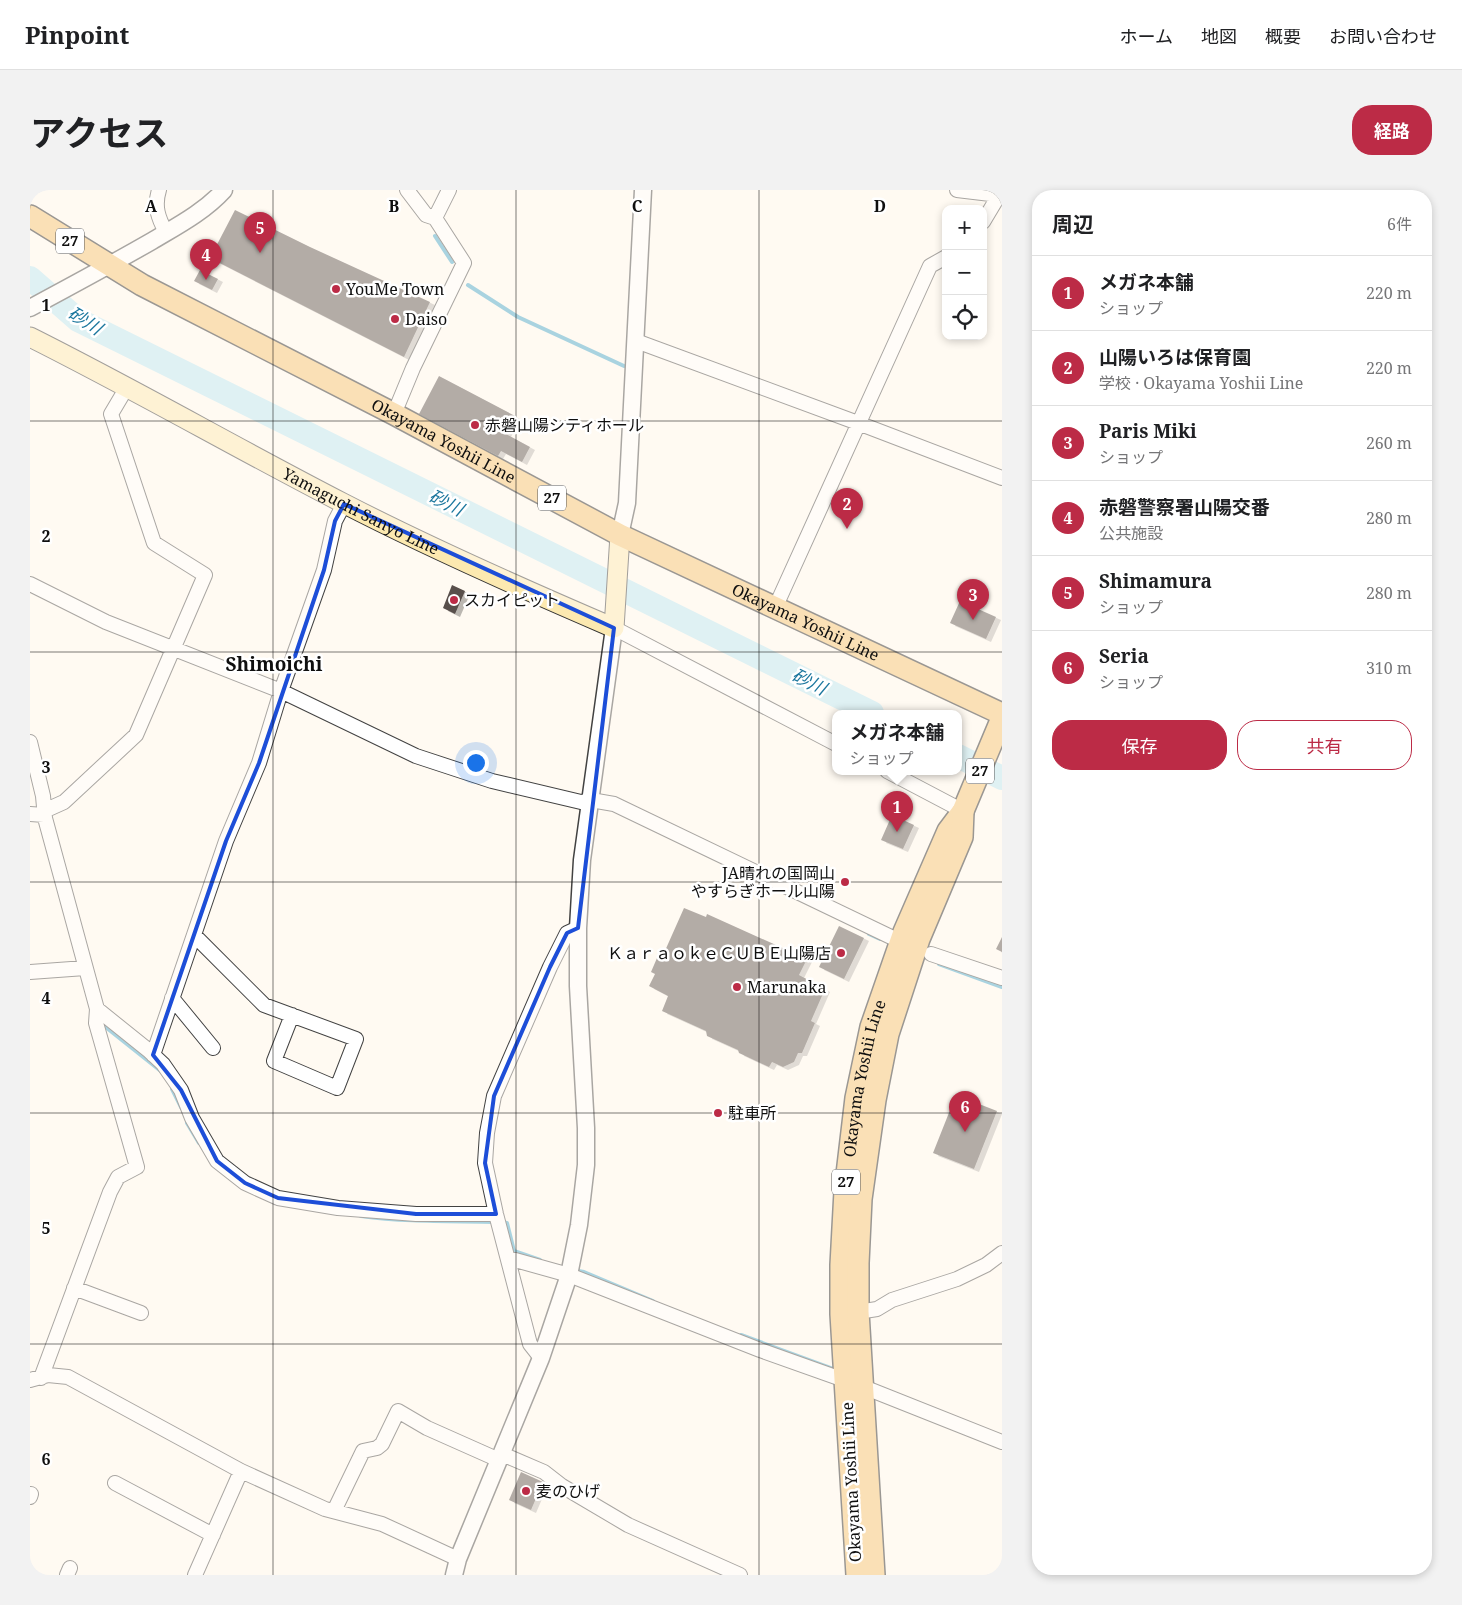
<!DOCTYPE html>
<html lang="ja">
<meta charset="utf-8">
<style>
:root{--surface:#fff;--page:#f2f2f2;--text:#202124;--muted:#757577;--line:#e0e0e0;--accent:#bc2b46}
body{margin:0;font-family:"Noto Serif","Noto Sans JP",serif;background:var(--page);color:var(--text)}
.controls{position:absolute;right:15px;top:15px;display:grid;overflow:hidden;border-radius:10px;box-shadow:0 2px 8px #0003}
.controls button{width:45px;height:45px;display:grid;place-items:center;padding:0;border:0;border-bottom:1px solid var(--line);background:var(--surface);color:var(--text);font:25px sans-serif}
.you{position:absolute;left:445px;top:572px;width:18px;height:18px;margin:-12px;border:4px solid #fff;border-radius:50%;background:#1a73e8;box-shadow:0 0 0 8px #1a73e833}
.badge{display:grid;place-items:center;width:32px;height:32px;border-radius:50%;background:var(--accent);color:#fff;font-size:16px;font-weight:700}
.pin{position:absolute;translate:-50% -41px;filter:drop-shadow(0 1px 2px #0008)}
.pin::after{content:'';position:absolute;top:26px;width:18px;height:15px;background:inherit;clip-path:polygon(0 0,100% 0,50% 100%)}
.popup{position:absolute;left:802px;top:520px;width:130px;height:65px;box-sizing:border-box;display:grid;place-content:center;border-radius:10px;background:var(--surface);filter:drop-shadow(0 1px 4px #0005);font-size:16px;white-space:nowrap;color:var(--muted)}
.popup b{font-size:19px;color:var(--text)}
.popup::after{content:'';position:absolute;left:50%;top:100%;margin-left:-10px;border:10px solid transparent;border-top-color:var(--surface)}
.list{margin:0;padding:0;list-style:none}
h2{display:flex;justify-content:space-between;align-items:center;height:65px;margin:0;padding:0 20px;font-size:21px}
h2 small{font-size:16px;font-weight:400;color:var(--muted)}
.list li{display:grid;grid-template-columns:32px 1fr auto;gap:15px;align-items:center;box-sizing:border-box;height:75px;padding:0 20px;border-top:1px solid var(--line)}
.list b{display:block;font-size:19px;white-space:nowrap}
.list p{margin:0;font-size:16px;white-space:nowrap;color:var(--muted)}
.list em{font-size:16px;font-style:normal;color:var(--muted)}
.actions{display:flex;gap:10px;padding:15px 20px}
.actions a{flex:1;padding:11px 0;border:1px solid var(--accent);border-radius:20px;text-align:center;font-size:18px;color:var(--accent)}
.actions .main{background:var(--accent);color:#fff}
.icon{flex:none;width:28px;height:28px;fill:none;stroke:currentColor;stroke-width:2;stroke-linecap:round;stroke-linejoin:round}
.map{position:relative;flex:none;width:972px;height:1385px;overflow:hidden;border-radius:20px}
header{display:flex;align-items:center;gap:30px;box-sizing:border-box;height:70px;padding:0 25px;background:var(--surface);border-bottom:1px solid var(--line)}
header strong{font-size:24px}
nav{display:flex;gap:28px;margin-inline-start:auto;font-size:18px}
.intro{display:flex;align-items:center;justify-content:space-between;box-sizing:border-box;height:120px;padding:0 30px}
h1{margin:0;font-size:35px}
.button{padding:12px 22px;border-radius:20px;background:var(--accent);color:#fff;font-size:18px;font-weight:700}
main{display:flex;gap:30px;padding:0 30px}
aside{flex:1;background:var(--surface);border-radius:20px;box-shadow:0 2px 8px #0003}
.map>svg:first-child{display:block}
</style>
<header>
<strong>Pinpoint</strong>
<nav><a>ホーム</a><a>地図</a><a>概要</a><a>お問い合わせ</a></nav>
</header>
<div class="intro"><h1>アクセス</h1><a class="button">経路</a></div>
<main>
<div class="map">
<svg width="972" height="1385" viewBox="0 0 972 1385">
<defs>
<filter id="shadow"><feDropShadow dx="5" dy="3" stdDeviation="0" flood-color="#0004"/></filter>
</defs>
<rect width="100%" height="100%" fill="#fffaf2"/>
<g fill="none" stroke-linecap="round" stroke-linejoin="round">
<path stroke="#42a5c9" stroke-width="4" d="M405 46 422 72
M438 95 488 127 594 176
M839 744 850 749
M909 774 972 797
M73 835 132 882
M142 899 151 917
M157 933 169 953
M331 1026C375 1032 419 1031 464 1032
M471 1032 477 1033 484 1061 510 1070
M543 1080 554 1082 623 1111
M711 1145 803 1179"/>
<path stroke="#b8e6f4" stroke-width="24" d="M0 88 48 130 842 523
M928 566 972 588"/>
</g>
<path fill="#584f4c" filter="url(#shadow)" d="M205 20 280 57 400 112 374 167 180 68Z
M170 80 188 89 182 100 164 91Z
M409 186 485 226 476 244 500 257 492 272 471 261 468 266 389 224Z
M422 395 435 401 425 424 413 418Z
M930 411 966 427 956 449 920 433Z
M862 625 884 635 873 659 851 650Z
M654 718 676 727 677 724 777 769 769 785 795 799 781 831 785 833 772 863H768L764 872 753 877 742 872 739 877 709 863 708 860 677 846 676 841 632 821 638 806 619 796 625 784 621 782 630 761 634 763Z
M809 736 834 748 814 789 789 777Z
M972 747V762L966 759Z
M926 905 967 921 944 979 903 963Z
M491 1282 513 1292 501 1320 479 1310Z"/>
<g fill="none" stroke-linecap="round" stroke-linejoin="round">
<g stroke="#424242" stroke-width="16">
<path id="minor" d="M129 0C124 16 128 28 136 42
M377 0 396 25 405 28
M927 0 969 5 972 8
M953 32 969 5 970 0
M606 151 828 233 972 288
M364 224 383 178 434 73 405 28 419 0
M0 394 76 432 251 501 386 566 462 591 551 612 561 610 584 614 861 747
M745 418 900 76 916 67
M584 438 806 554
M0 552 13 606 15 628 67 819 66 833 107 977 88 987 80 1002 11 1188
M857 581 933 621
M14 621 34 612 106 545 175 385 124 353 81 224 97 197
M0 624 14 625
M164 745 234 815 326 849 307 898 244 871 262 825
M901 764 972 788
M0 782 55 778
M142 808 183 858
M67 819 118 860 133 874 151 900 162 928 187 971 215 993 248 1008 308 1018 386 1024H466
M123 865 196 651 229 573 251 501 294 380 305 331 314 314
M478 1068 539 1085 730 1160 831 1196 972 1252
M44 1098 111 1123
M828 1122 847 1119 862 1110 927 1089 956 1075 972 1063
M511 1168 500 1154 466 1024 455 973 457 943 464 906 520 777 537 743 548 738
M0 1190 18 1185 38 1187 211 1281 295 1319 352 1334 428 1369
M472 1264 514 1282 532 1296 598 1335 710 1385
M85 1293 183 1345
M0 1307 1 1304
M304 1321 333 1261 347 1258 352 1254 368 1221 397 1238 469 1270
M37 1385 40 1378
M165 1385 211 1281"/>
</g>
<g stroke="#424242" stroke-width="19">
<path id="tertiary" d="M0 118C41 96 82 74 122 51 147 36 174 22 194 0
M590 345 597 313 613 0
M424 1385 428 1369 511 1168 539 1085 549 1035 556 975V938L548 796V738L552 670 584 438"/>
</g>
<g stroke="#313131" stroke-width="21">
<g id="secondary">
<path id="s1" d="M0 147C106 200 208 259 313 313 402 359 493 399 584 438L590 345"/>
</g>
</g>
<g stroke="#202020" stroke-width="24">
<g id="primary">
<path id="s2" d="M0 26 112 95 364 224 590 345 972 524"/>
<path id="s3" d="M827 1385 811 1124V1075L815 1001 826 908 841 837 874 742 918 641 933 621 972 528"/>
<path d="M844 1385 828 1122V1073L831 1009 845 910 858 844 889 749 932 647 933 621"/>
</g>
</g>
<use href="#minor" stroke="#fff" stroke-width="14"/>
<use href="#tertiary" stroke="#fff" stroke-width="16"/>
<use href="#secondary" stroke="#fce9b0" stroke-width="19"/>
<use href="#primary" stroke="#f4c16d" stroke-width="21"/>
</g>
<path d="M0 0H972V1385H0ZM314 314 584 438 548 738 537 743 520 777 464 906 455 973 466 1024H386L248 1008 215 993 187 971 151 900 123 865 196 651 229 573 294 380 305 331Z" fill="#fffaf2" fill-opacity=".55" fill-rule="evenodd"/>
<path fill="none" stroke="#1d4ed8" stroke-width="4" stroke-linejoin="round" d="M314 314 584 438 548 738 537 743 520 777 464 906 455 973 466 1024H386L248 1008 215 993 187 971 151 900 123 865 196 651 229 573 294 380 305 331Z"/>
<path fill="none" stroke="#0f0f0f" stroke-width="1" stroke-opacity="0.55" d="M243 0V1385M486 0V1385M729 0V1385M0 231H972M0 462H972M0 692H972M0 923H972M0 1154H972"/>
<g fill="#bc2b46" stroke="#fff" stroke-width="2">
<circle cx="306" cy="99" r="5"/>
<circle cx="365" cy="129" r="5"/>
<circle cx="445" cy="235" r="5"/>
<circle cx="424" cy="410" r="5"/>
<circle cx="815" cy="692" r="5"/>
<circle cx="811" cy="763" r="5"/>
<circle cx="707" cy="797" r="5"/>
<circle cx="688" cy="923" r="5"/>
<circle cx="496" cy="1301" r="5"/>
</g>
<g text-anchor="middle" stroke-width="5" stroke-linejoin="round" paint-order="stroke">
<g fill="#fff" stroke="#575757" stroke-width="1">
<rect x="26" y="38.5" width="28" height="25" rx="4"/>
<rect x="508" y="295.5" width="28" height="25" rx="4"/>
<rect x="936" y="568.5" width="28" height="25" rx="4"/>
<rect x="802" y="979.5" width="28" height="25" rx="4"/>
</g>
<g font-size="15" font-weight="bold" fill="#0f0f0f">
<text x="40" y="56">27</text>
<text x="522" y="313">27</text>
<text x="950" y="586">27</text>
<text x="816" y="997">27</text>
</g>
<g font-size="16" fill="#0f0f0f" stroke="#fff" text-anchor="start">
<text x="316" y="105">YouMe Town</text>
<text x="375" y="135">Daiso</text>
<text x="455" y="241">赤磐山陽シティホール</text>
<text x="434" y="416">スカイピット</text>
<text x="805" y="689" text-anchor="end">JA晴れの国岡山<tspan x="805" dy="18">やすらぎホール山陽</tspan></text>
<text x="801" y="769" text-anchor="end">ＫａｒａｏｋｅＣＵＢＥ山陽店</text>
<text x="717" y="803">Marunaka</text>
<text x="698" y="929">駐車所</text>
<text x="506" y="1307">麦のひげ</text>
</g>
<g font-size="16" fill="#0f0f0f" stroke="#fff">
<text dy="6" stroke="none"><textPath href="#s2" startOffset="471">Okayama Yoshii Line</textPath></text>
<text dy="6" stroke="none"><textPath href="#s1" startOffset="374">Yamaguchi Sanyo Line</textPath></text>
<text dy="6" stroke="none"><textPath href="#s2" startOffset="876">Okayama Yoshii Line</textPath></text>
<text dy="6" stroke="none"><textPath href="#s3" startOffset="499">Okayama Yoshii Line</textPath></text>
<text transform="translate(821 1292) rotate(-93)" y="6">Okayama Yoshii Line</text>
</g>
<g font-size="18" font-style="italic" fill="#1c779e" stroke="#fff">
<text transform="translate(55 131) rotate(32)" y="6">砂川</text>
<text transform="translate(416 313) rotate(26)" y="6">砂川</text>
<text transform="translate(779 492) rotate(26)" y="6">砂川</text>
</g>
<g font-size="19" font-weight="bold" fill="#0f0f0f" stroke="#fff">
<text x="244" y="481">Shimoichi</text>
</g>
</g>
<g font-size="16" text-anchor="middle" font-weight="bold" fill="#0f0f0f" stroke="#fff" stroke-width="5" stroke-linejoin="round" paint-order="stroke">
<text x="121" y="22">A</text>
<text x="364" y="22">B</text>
<text x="607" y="22">C</text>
<text x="850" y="22">D</text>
<text x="16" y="121">1</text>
<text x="16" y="352">2</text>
<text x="16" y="583">3</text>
<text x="16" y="814">4</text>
<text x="16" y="1044">5</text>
<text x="16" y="1275">6</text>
</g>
</svg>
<div class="controls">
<button>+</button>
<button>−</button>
<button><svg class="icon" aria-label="locate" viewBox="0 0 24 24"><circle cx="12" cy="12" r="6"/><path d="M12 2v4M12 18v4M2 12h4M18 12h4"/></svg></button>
</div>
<div class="you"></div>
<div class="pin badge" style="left:867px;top:642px">1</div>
<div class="popup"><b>メガネ本舗</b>ショップ</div>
<div class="pin badge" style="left:817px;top:339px">2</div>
<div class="pin badge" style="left:943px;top:430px">3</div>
<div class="pin badge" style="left:176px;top:90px">4</div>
<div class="pin badge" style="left:230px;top:63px">5</div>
<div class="pin badge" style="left:935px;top:942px">6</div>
</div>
<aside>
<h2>周辺<small>6件</small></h2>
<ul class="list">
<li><span class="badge">1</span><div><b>メガネ本舗</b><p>ショップ</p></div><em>220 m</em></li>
<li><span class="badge">2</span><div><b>山陽いろは保育園</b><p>学校 · Okayama Yoshii Line</p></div><em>220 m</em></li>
<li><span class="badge">3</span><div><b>Paris Miki</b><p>ショップ</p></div><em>260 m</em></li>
<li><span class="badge">4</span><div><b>赤磐警察署山陽交番</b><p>公共施設</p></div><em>280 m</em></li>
<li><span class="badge">5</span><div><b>Shimamura</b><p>ショップ</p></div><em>280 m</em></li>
<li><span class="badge">6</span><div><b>Seria</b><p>ショップ</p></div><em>310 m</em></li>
</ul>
<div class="actions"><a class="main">保存</a><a>共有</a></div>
</aside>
</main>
